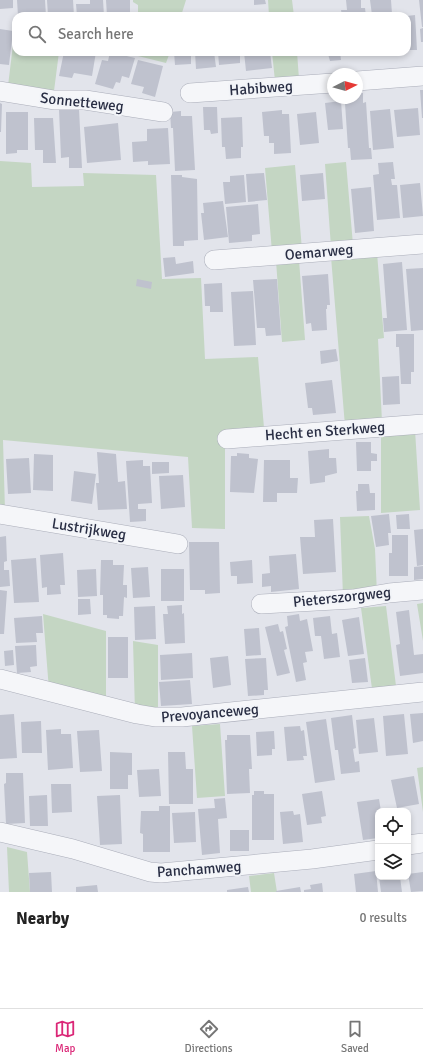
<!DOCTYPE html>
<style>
:root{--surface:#fff;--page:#f6f6f6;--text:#222;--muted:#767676;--line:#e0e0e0;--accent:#db2777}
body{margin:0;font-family:Signika,sans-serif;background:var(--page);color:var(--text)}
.controls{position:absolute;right:12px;bottom:12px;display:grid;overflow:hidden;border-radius:8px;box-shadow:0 2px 6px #0003}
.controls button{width:36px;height:36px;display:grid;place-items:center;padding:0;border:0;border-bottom:1px solid var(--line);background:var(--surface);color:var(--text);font:20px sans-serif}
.compass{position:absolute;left:327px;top:68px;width:36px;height:36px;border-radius:50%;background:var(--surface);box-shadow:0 2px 6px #0003;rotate:84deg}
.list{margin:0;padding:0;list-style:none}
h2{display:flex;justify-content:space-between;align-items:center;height:52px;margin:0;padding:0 16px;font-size:17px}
h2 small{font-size:13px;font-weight:400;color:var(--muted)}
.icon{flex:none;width:22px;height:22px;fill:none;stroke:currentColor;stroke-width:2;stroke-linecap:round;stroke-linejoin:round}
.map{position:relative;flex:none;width:423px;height:892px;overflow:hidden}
.search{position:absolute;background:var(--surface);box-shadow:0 2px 6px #0003;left:12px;right:12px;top:12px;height:44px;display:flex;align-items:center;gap:10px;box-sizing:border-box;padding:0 14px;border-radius:12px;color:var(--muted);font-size:15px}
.sheet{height:116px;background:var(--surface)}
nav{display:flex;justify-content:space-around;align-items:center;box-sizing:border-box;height:56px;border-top:1px solid var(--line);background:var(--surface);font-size:11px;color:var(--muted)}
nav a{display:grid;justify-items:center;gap:2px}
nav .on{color:var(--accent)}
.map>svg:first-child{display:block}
</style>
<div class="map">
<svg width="423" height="892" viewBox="0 0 423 892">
<rect width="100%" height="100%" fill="#e2e4eb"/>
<path fill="#c4d6c3" d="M133 0H186L181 16H138V5L133 2Z
M268 0H292L294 16H269Z
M15 28 16 52H59L54 91 8 86Z
M138 52H170L166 63 138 56Z
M272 52H297L299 79 275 81Z
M0 161 31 163 32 187 84 186 83 173 156 175 162 279 201 278 205 359 258 357 264 428 225 431V529L192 528 188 457 3 440 5 511 0 510Z
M346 162 353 245 331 247 325 164Z
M295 165 302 250 272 252 265 168Z
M377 253 384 338 378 339 382 422 345 426 331 257Z
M299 260 305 340 282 342 276 261Z
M415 430 420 510 381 513V432Z
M369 516 375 549 377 594 343 596 340 517Z
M423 603V641L417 604Z
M386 606 397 694 373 696 361 608Z
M43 614 106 631V708L49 690Z
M133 641 158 645V715L135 712Z
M220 724 225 796 197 798 192 726Z
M423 767V812L417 768Z
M7 847 27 852 30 892H9Z
M274 873 277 892H251L249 876Z"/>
<path fill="#bfc2ce" d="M0 0H13V8L0 9Z
M17 0H45L46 16H18Z
M47 0H73L74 16H48Z
M90 0H103L104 16H77L76 4H90Z
M106 0H130V16H107Z
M254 0H265L266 4 254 5Z
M346 0H361V8H365L366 16H342L341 10H347Z
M370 0H391L392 14 372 15Z
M419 0H423V27H422Z
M261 12V16H245V13Z
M206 13V16H193V14Z
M415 15 417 50H407V16Z
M423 28V42H421L420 29Z
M0 29 13 31 9 65 0 64Z
M64 52H96L92 76 74 73 72 78 59 76Z
M110 52 135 58 129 78 122 76 120 83 116 82 113 89 95 84 102 60 108 61Z
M174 52H191V64L175 65Z
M195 52H214L216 67 196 69Z
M218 52H240V63L219 65Z
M244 52H270L272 68 246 71Z
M325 52H340L341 60 330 61 328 54H325Z
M138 60 163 66 155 97 142 93 144 87 131 84Z
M420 90H423V118H422Z
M357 93H363V103L366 102 369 148H371L372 159 351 160 350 148H348L345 103H349V98H357Z
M341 101 343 129 328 130 325 103Z
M0 103 2 104 1 132H0Z
M203 107H217L218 133 211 134 210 130H204Z
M418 108 420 135 397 137 394 110Z
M59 109H79L82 168H69V157L61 158Z
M390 109 394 148 373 150 370 111Z
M282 110V114H289L291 153 274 154V143H269V136H264L262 112Z
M181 111V116H192L195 170 175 171 173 128H171L170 112Z
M6 112H28V150H17V153L6 154Z
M316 112 319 143 300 145 297 114Z
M242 117 243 147H241V158L226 159 225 147H222L221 118Z
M34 118H53L56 163H43V150H35Z
M118 123 121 160 87 163 84 127Z
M168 128 170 164 148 165V161L133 162 132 142 147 141V129Z
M393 162 395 179H391L392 185H397L400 218 377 220 373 175 379 174 378 163Z
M264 173 267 200 248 202 246 174Z
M323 173 325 199 302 201 300 175Z
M171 175H182V177L197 179 198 240 184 241V246H173Z
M244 175 246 202 225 204 223 182H230V176Z
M420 183 423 216 403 218 400 185Z
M371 187 374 231 355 233 351 189Z
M223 201 228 237 204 240 201 213H204L203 203Z
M258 204 260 234 252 235V241L229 243 226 207Z
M175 257 176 264 193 261 194 273 165 277 163 258Z
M402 262 407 330 384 332 383 318H387L383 264Z
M423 268V330L411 331 406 269Z
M328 274 330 305H327V309H326L327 330 312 331 311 323 306 324 302 276Z
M137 279 152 282 151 289 136 286Z
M277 279 281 335 266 336 265 328H257L253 280Z
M222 283 223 312H210V306H205L204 284Z
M253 291 256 345 234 346 231 292Z
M396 334H414V372H411V384H401L399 347H396Z
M336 349 338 361 321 364 320 351Z
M399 376 400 404 383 405 382 377Z
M332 380 336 413 313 415 312 408H308L305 383Z
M356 442H371V453L377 454V461H371V471H357Z
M329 449V458H336L337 473 325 476V482L310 484 308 451Z
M97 452 116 454 118 482 125 481 127 509 98 510 96 483H99Z
M237 453 249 454V458L258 459 254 493 230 492 231 456H237Z
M34 454 53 455V491L33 490Z
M29 458 31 493 8 494 6 459Z
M143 460V466H150L152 503 138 504V509H146V521L130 522 126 461Z
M264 460H290V478H298L297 493H277V502H263Z
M152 462H169V473L152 474Z
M74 471 96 474 92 504 71 501Z
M183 475 185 507 161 509 159 476Z
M358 484H369L370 493H375V510L357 511 356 491H358Z
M389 514 391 533H388L389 545 376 547 371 516Z
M409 514 410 529H397L396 515Z
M333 519 336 572 303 574 300 537H315L314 520Z
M423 529V565L417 566 414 530Z
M392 535H408V576H389V553H392Z
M6 536 7 561 4 562V570H9L10 586 0 587V537Z
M189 542H219L220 593 205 594V590H190Z
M63 553 65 585H60L61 594 47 595V587L42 588 40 555Z
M296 554 299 589 271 592V586L262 587V574L270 573 269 556Z
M36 558 39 602 14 603 11 560Z
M101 560H113V565H124L123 585H127V598L124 597 123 616H119V619L107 618V615H103V595H100Z
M252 560 253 583 237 584V576H231L230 562Z
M423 566V579L414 580V567Z
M148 567 150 597 133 598 131 568Z
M96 569 97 596 78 597 77 570Z
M161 569H184V601H161Z
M0 590 7 591 4 634H0Z
M78 599H90L91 614 78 615Z
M182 605V614L184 613 185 643 165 644 163 614H168L167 606Z
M155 606 156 639 135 640 134 607Z
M409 610 414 655 423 654V673L400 676 396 645 400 644 396 612Z
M299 614 300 621 307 619 313 651 305 652 307 662 303 663 306 680 296 682 285 627 288 626 287 616Z
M42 616 43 633H36L37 642 16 643 14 618Z
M330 616 332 634 337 633 340 657 324 659 321 636H315L313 618Z
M359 617 364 654 348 656 342 620Z
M278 624 280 632 283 631 287 649 284 650 290 673 277 676 265 627Z
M259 628 261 655 246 656 244 629Z
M108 637H128V678H108Z
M36 645 37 666 30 667 31 672 17 673 15 646Z
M13 650 14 665 5 666 4 651Z
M192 653 193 678 161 680 160 655Z
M228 656 231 685 213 688 210 658Z
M266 658 268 690H264V695L248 696 245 659Z
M365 658 368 682 352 683 349 660Z
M190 680 192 704 161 706 159 682Z
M423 713V741L413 743 410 714Z
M14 714 17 758 0 759V715Z
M404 714 408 754 386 756 383 716Z
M352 715 356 748 353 749 355 762 359 761 360 772 341 774 338 750H335L331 718Z
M374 718 378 752 359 754 356 720Z
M326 719 335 780 315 783 306 722Z
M41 721 42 753H22L21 722Z
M300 726 301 731 304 730 307 756H303L304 760 287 761 284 727Z
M61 729V734H71L73 768 48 770 46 730Z
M99 730 102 771 80 772 77 731Z
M274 731 275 749H272V755L257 756 256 732Z
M227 735H250L252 769H249L250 793 227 794 225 740H227Z
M110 752 132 753V775H128V789H110Z
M168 752H185L186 769H193V804H169Z
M159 769 161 796 139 797 137 770Z
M6 773H23L25 823 6 824 4 784 6 783Z
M414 776 419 804 397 808 391 780Z
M51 784H71L72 812 52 813Z
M254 791H264V794H274V840H252V795H254Z
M322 791 326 816 321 817 322 823 307 825 302 794Z
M47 795 48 826H30L29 796Z
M120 795 122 844 100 845 97 796Z
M225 798 227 818 218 819 220 853 202 855 198 809 215 808 214 799Z
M379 799 381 811H378V838L363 840 357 802Z
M159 806H170V852H143V834L140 833 141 811H159Z
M293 811 294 815 300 814 303 842 283 844 280 812Z
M195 812 196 842 174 843 172 813Z
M230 830H249V851H230Z
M376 871 378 892H356L354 874Z
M51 872 52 892H30L29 873Z
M423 872V891L411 892 408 874Z
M379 877H400L402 892H381Z
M322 883 323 892H304V890L311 889 310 885Z
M97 885 98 892H76V887Z
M248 887 249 892H227V890Z
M300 887 301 892H276V891Z"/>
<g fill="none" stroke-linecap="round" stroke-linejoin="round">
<g stroke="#aaadb9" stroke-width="20">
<path id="street" d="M357 81 423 76
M0 91 54 100H85L163 112
M190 93 333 83
M214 260 423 244
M227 439 423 424
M0 514 178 544
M261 604 353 599 389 593 423 590
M0 679 137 714 155 717H182L423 692
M0 832 73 849 150 872 161 873 312 859 378 850
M408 845 423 843"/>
</g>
<use href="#street" stroke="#f5f6f9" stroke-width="19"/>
</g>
<g text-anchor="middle" stroke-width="4" stroke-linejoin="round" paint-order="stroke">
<g font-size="15" fill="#292e44" stroke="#f2f4f8">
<text transform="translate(261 88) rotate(-4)" y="5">Habibweg</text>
<text transform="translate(82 102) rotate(6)" y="5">Sonnetteweg</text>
<text transform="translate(319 252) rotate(-5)" y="5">Oemarweg</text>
<text transform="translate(325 431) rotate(-4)" y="5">Hecht en Sterkweg</text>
<text transform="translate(89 529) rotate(9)" y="5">Lustrijkweg</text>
<text transform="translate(342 597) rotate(-6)" y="5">Pieterszorgweg</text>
<text transform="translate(210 713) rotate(-5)" y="5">Prevoyanceweg</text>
<text transform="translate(199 869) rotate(-4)" y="5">Panchamweg</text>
</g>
</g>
</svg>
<div class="controls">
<button><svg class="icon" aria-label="locate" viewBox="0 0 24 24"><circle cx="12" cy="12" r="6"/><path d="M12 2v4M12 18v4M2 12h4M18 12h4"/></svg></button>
<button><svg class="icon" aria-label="layers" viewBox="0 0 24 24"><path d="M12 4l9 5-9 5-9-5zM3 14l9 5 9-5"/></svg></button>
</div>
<svg class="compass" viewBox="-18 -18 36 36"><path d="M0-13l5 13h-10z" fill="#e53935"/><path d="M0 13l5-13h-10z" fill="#767676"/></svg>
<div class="search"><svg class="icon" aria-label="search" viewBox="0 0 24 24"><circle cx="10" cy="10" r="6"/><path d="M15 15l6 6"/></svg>Search here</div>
</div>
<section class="sheet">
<h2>Nearby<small>0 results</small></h2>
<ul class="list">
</ul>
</section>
<nav>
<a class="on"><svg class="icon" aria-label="map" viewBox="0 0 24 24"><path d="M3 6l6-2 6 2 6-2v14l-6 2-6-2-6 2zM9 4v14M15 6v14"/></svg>Map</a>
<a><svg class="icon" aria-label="directions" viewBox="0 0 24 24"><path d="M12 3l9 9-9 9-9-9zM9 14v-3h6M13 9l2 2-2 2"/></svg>Directions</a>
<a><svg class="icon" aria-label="saved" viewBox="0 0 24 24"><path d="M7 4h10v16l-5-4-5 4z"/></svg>Saved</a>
</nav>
